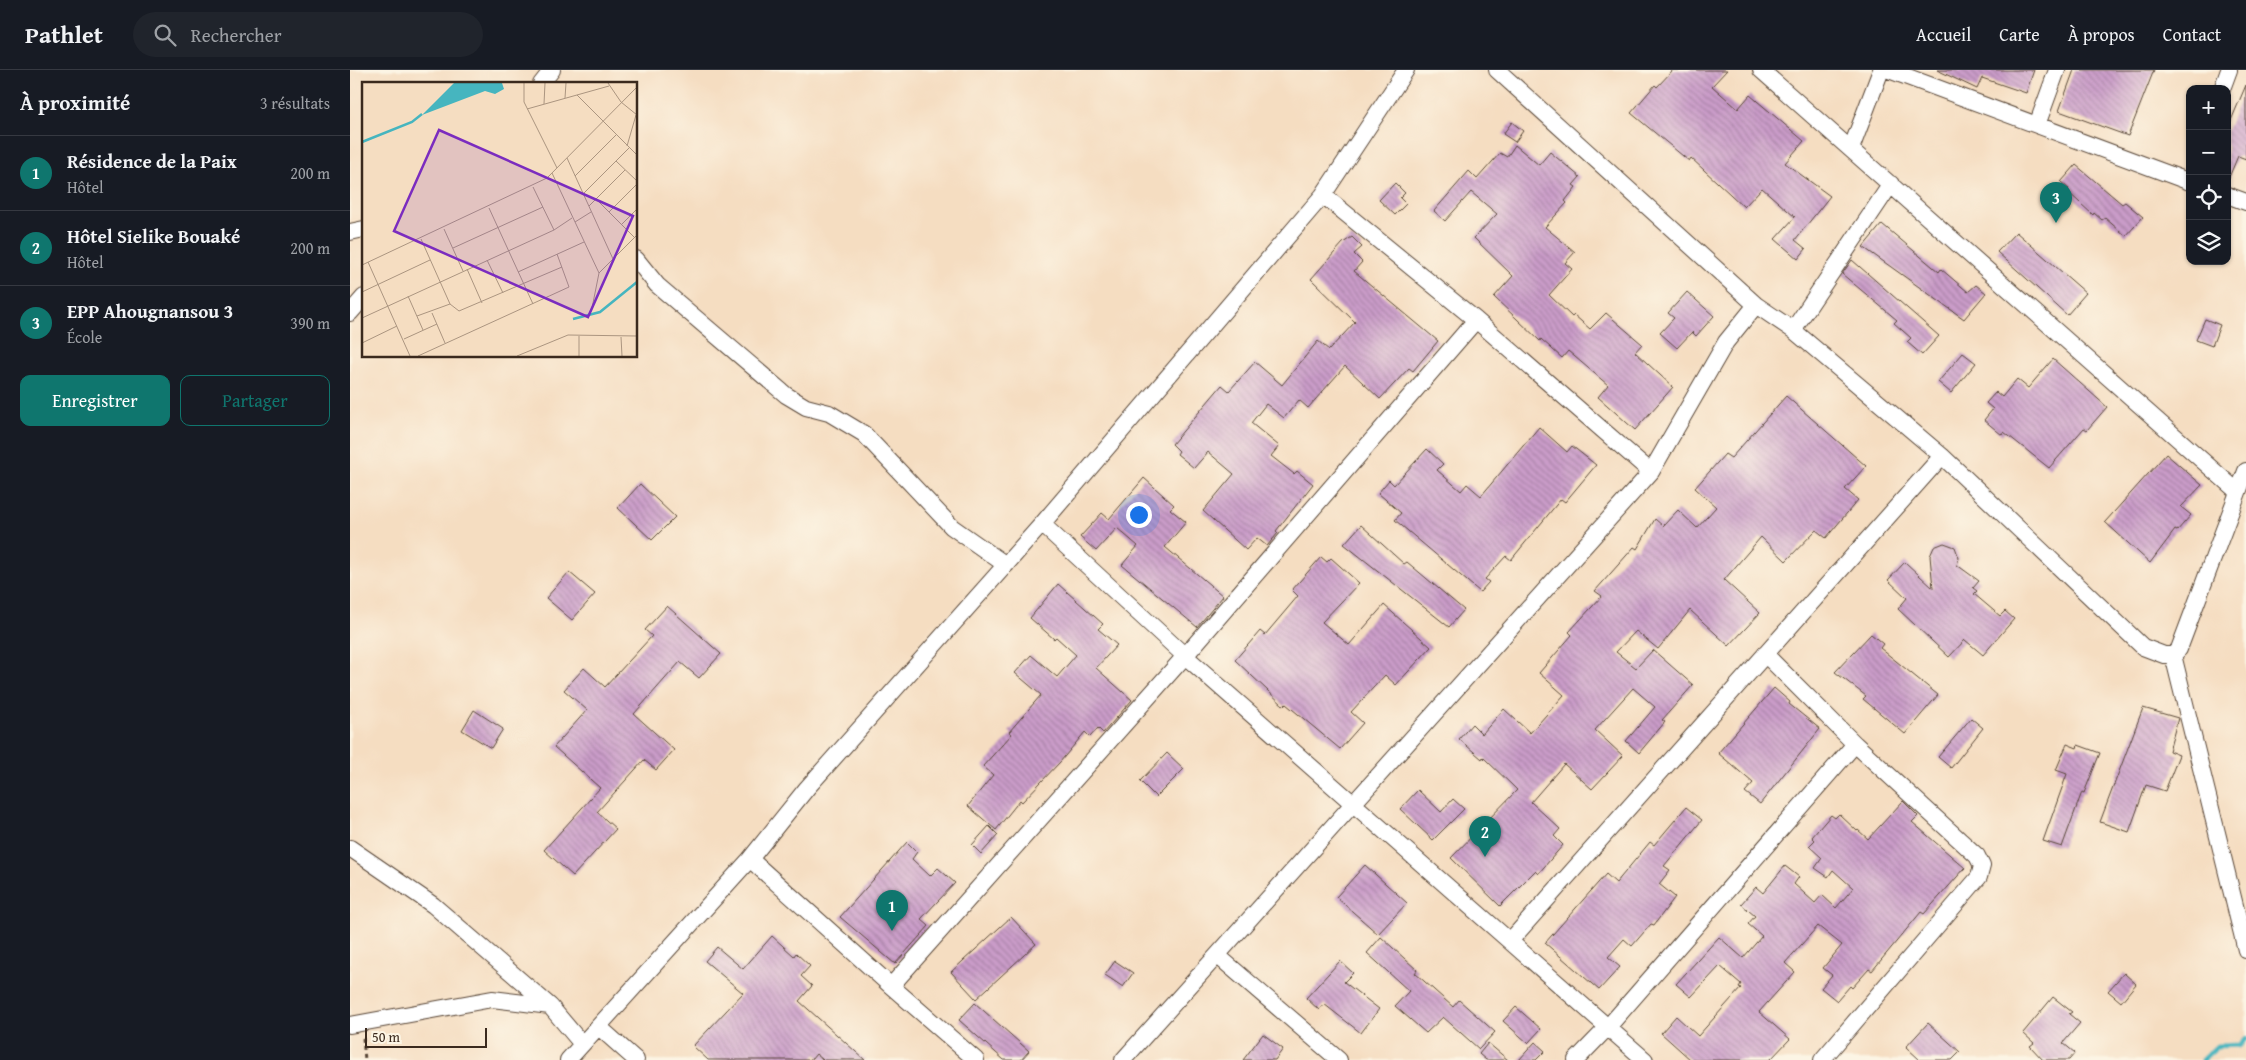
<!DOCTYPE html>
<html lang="fr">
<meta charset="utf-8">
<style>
:root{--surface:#171b24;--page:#20242c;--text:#f1f3f6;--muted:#9ea1a6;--line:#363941;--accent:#0f766e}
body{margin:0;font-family:"Gentium Book Plus",serif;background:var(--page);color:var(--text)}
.controls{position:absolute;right:15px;top:15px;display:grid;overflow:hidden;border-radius:10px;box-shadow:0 1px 4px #0004}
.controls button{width:45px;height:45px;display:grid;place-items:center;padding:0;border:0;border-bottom:1px solid var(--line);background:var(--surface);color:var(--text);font:25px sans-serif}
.scale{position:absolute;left:15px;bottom:12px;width:122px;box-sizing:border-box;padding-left:5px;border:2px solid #3b2a1e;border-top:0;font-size:14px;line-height:18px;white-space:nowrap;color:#3b2a1e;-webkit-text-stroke:4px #fcf5e5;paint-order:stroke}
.you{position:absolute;left:788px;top:444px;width:18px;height:18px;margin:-12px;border:4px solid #fff;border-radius:50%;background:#1a73e8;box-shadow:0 0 0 8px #1a73e833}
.badge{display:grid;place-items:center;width:32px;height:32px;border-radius:50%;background:var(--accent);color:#fff;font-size:16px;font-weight:700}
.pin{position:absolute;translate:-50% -41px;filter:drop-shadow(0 1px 2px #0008)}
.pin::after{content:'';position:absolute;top:26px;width:18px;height:15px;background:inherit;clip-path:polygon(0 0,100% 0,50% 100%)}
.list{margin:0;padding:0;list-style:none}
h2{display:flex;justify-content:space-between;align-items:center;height:65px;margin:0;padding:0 20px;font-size:21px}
h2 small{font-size:16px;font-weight:400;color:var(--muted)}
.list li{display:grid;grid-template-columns:32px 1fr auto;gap:15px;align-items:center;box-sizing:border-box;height:75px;padding:0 20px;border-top:1px solid var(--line)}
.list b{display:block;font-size:19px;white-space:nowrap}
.list p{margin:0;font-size:16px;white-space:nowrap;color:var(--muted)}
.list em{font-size:16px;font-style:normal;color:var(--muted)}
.actions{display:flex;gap:10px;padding:15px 20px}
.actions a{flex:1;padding:11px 0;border:1px solid var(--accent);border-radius:10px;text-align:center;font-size:18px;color:var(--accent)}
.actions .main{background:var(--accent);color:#fff}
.icon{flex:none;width:28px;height:28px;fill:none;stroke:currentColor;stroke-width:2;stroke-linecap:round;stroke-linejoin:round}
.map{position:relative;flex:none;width:1896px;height:990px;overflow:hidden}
header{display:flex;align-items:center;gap:30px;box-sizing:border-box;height:70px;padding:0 25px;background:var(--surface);border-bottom:1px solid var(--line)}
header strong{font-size:24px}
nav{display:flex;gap:28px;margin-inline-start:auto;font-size:18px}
.search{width:350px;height:45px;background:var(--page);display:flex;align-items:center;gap:12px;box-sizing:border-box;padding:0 18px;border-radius:28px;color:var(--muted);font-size:19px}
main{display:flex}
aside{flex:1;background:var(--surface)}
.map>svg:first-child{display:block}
</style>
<header>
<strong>Pathlet</strong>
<div class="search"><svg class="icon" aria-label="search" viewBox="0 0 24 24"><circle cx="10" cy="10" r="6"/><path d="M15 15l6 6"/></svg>Rechercher</div>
<nav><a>Accueil</a><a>Carte</a><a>À propos</a><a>Contact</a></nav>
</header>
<main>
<aside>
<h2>À proximité<small>3 résultats</small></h2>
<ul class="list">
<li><span class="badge">1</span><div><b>Résidence de la Paix</b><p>Hôtel</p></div><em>200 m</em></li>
<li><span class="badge">2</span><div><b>Hôtel Sielike Bouaké</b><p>Hôtel</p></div><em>200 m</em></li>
<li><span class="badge">3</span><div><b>EPP Ahougnansou 3</b><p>École</p></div><em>390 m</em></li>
</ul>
<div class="actions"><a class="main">Enregistrer</a><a>Partager</a></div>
</aside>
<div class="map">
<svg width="1896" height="990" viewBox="0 0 1896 990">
<defs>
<pattern id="building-back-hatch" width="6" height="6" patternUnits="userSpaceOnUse" patternTransform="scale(1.25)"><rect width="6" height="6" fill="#ca9cc9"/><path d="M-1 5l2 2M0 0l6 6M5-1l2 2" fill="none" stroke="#a57fa3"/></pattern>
</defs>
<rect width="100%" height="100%" fill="#fcf5e5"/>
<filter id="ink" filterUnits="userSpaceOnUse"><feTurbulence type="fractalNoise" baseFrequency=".02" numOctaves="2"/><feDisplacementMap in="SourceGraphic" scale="10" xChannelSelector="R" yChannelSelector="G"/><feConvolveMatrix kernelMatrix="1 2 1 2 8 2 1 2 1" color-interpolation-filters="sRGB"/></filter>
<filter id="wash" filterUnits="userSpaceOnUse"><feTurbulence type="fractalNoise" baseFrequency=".0096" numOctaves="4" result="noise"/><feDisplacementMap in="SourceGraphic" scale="20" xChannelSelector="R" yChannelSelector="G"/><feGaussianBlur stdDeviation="1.12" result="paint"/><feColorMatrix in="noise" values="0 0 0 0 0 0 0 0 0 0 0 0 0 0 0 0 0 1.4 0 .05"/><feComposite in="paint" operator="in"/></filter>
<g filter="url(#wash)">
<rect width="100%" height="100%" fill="#f5ddc1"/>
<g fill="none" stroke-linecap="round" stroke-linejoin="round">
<path stroke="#46b5bf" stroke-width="5" d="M1852 990 1867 976 1889 975 1896 969"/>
</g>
<g id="blocks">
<path fill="url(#building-back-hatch)" d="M1323 0H1377L1362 16 1388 39 1400 25 1454 71 1435 93 1480 126 1445 170 1456 179 1448 189 1425 169 1445 147 1412 118 1394 137 1341 88 1339 91 1281 43 1305 15 1307 17Z
M1587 0H1684L1676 23 1632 8 1627 19Z
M1724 0H1804L1778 66 1709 41Z
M1896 15V89L1888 86 1877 112V60Z
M1162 52 1173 61 1165 72 1153 64Z
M1165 75 1189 95 1200 82 1230 107 1223 115 1226 117 1215 131 1217 133 1195 157 1225 182 1215 193 1222 199 1199 225 1222 247 1224 245 1240 259 1256 243 1292 274 1285 282 1323 317 1285 360 1248 327 1258 315 1218 281 1212 288 1191 269 1190 271 1144 227 1163 206 1124 168 1147 144 1121 122 1095 151 1084 141 1119 101 1127 109 1150 83 1157 87Z
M1726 95 1772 134 1775 132 1793 147 1776 166 1755 148 1752 150 1744 143 1743 145 1717 121 1719 119 1711 112Z
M1045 113 1055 123 1050 128 1056 134 1045 145 1029 130Z
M1532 154 1589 202 1591 199 1618 222 1626 215 1636 223 1614 249 1513 177Z
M1666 162 1736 223 1717 245 1647 182Z
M1002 167 1012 177 1004 184 1012 192 1004 201 1088 271 1063 301 1059 298 1030 329 995 296 958 338 949 330 934 348 916 334 901 353 929 376 921 386 944 404 947 401 963 414 926 461 928 463 917 476 907 468 896 480 853 441 884 404 858 382 844 398 827 384 829 381 822 374 872 315 879 321 905 292 932 315 968 271 979 280 1005 252 961 209 993 173Z
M1502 190 1589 266 1572 285 1557 272 1561 268 1544 253 1547 250 1492 204Z
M1337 222 1364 246 1346 266 1342 262 1327 278 1310 263 1324 248 1318 243Z
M1855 249 1870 255 1862 276 1846 270Z
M1613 283 1626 293 1601 323 1588 312Z
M1703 289 1757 337 1737 360 1734 358 1699 398 1654 362 1652 365 1634 350 1643 339 1636 333 1646 322 1652 327 1667 309 1678 318Z
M1436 326 1516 396 1495 419 1508 430 1476 468 1466 460 1436 491 1411 467 1374 510 1410 543 1379 576 1340 540 1308 579 1286 561 1266 582 1286 598 1303 580 1343 615 1312 650 1315 652 1289 683 1276 671 1305 637 1283 618 1245 660 1273 686 1242 719 1214 694 1181 732 1210 759 1204 766 1213 775 1188 804 1185 801 1150 836 1101 788 1167 720 1133 687 1132 689 1109 669 1122 654 1132 664 1154 639 1180 663 1214 625 1189 603 1222 565 1219 562 1252 526 1245 521 1284 477 1287 479 1305 449 1313 456 1328 440 1347 458 1366 437 1345 418 1375 384 1381 388Z
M1189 357 1217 382 1222 376 1246 395 1215 432 1211 429 1161 490 1156 486 1135 509 1139 512 1130 522 1045 450 1051 443 1028 423 1039 410 1044 415 1077 379 1093 394 1087 400 1111 421 1117 414 1131 426Z
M1816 384 1852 415 1831 437 1841 445 1827 461 1825 460 1800 493 1755 452Z
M794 408 824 435 820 439 836 452 815 477 873 526 847 557 772 495 788 476 767 458 746 481 730 467 752 443 759 449Z
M290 414 325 447 302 470 268 438Z
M1011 455 1054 494 1057 492 1114 540 1099 557 994 474Z
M1594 473 1605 477 1609 488 1607 495 1629 511 1623 518 1627 521 1624 524 1650 546 1655 541 1664 549 1633 585 1615 570 1599 587 1548 539 1557 528 1538 510 1555 492 1583 518 1580 486 1584 477Z
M971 487 977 492 981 488 1009 513 972 552 999 575 1034 535 1081 577 1046 615 1035 605 1001 642 1013 653 990 679 936 634 934 636 885 590 910 561 915 565 948 526 942 520Z
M219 502 245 524 222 550 196 528Z
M708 514 753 554 748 559 767 575 746 598 782 630 753 663 748 658 740 667 735 662 710 692 672 732 670 730 646 760 618 736 643 705 633 696 662 664 659 662 691 625 665 603 681 585 707 607 726 585 706 567 704 569 680 548Z
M317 536 371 584 349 608 330 592 284 644 324 680 306 700 294 690 247 742 266 759 223 806 194 780 250 718 204 677 237 640 214 620 234 598 255 617 302 566 295 560Z
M1521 564 1533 574 1530 578 1588 625 1555 664 1513 629 1516 626 1485 602Z
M1424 618 1440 632 1439 634 1470 659 1410 734 1395 722 1403 713 1368 683Z
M1793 638 1828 648 1819 681 1829 685 1815 721 1796 715 1779 762 1750 752Z
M124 640 153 659 141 678 112 660Z
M1621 648 1633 658 1601 698 1588 687Z
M1717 674 1727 678 1728 675 1750 683 1734 723 1732 722 1712 777 1693 771 1717 704 1706 700Z
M817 683 834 699 806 727 790 711Z
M1068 720 1091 742 1103 729 1114 739 1083 770 1050 739Z
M1553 731 1568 746 1562 752 1615 798 1574 844 1571 842 1522 901 1519 899 1502 918 1500 916 1487 931 1471 918 1482 905 1473 898 1492 875 1468 856 1435 893 1445 902 1409 942 1440 969 1420 990H1341L1311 963 1326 946 1348 966 1391 918 1389 917 1391 914 1370 896 1341 927 1326 914 1369 867 1393 888 1412 866 1398 854 1405 846 1391 834 1406 817 1413 823 1435 796 1449 807 1444 814 1465 833 1472 825 1486 838 1503 818 1483 800 1478 807 1465 798 1472 788 1459 776 1465 770 1462 767 1481 745 1485 748 1489 744 1507 761 1508 760 1518 769Z
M1336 737 1352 750 1314 796 1320 800 1309 814 1325 827 1304 855 1301 854 1282 876 1274 869 1258 887 1270 897 1249 920 1195 873 1256 804 1266 813 1300 772 1304 775Z
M639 756 648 765 631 784 622 775Z
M557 772 567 782 562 789 580 806 588 798 605 813 571 849 579 856 545 894 490 847Z
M1015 795 1057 833 1028 864 986 827Z
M661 847 686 874 626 929 601 902Z
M422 866 444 886 446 883 460 896 451 906 462 916 449 931 515 990H473L466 984 461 990H358L343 976 393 923 355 891 367 877 393 899Z
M1031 867 1067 900 1065 903 1103 937 1109 930 1145 962 1129 979 1093 947 1076 963 1045 936 1059 921 1017 883Z
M765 891 783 903 773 917 755 905Z
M990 891 1003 903 994 912 1029 939 1011 963 974 934 969 940 956 928Z
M1774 903 1786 914 1771 932 1758 921Z
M1703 927 1722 942 1719 944 1730 953 1713 973 1725 983 1719 990H1693L1680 976 1684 973 1673 963Z
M625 933 679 981 671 990H654L609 950Z
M1166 937 1191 959 1178 973 1153 951Z
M1578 953 1610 982 1602 990H1570L1556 977Z
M913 964 933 979 925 990H893Z
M1185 972 1195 981 1186 990H1169Z
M1138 973 1158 990H1136L1129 984Z"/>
</g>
</g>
<g filter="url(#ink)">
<use href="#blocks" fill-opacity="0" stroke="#574536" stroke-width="1"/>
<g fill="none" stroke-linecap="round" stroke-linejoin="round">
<g stroke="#574536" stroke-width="18">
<path id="minor" d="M1147 0 1406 235 1443 260 1592 386 1793 577 1814 585H1823L1829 579 1896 401
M1411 0 1888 422
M1539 0 1840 112
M191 14 202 0
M1872 19 1879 0
M1687 55 1707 0
M1501 79 1531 0
M973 125 1126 250 1301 402
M1877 125 1896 132
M0 162 14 159
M286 189 307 215 436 325 456 337 479 343 514 364 602 457 656 495
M0 243 14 227
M1443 260 1541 114
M692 454 835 586 1295 990
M1415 584 1505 674 1627 786 1632 796 1629 807 1472 990
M1823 585 1896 880
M0 778 83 835 200 936
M400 789 541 916 626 990
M1160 871 1592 386
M868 886 989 990
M541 916 835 586 1126 250
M0 955 142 929 200 936 232 974
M249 957 286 990
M218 990 400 789 457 718 692 454 973 125 1056 0
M773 990 1301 402 1376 272 1406 235
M1226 990 1258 957 1505 674"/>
</g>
<path stroke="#574536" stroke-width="3" stroke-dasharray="4 4" stroke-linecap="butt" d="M13 968 15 990"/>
<use href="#minor" stroke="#fff" stroke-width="16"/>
</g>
</g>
<g transform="translate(12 12)">
<rect width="275" height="275" fill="#f5ddc1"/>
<path d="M92 1H140L142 7 133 12 123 9 60 33Z" fill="#46b5bf"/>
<path fill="none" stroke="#46b5bf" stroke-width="2.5" d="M0 60 50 40 60 32M211 237 238 230 275 200"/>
<path fill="none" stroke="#ab9580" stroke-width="1" d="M162 1V20L195 86M246 1 259 20 275 33M215 13 275 73M203 16 204 1M182 22 183 1M165 27 247 4M265 64 274 33M205 76 251 177M254 79 275 99M190 91 237 191M213 94 254 53M171 105 192 148M221 112 267 66M234 117 272 155M227 124 263 88M127 126 171 222M247 130 275 102M213 140 229 130M260 142 275 127M82 147 101 189M59 157 88 222 97 229 200 185M91 166 181 125M125 178 141 211M6 180 48 274M0 183 185 96 275 5M105 187 120 221M156 190 222 160M0 210 68 178M46 214 61 248M230 226 237 191 275 153M70 231 83 261M55 234 88 222M0 236 192 148 210 136M217 254V274M259 255 260 274M42 257 75 242M0 261 35 244M56 274 207 205 195 172M155 274 206 253 275 254"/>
<path fill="#7b2cbf" fill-opacity="0.15" stroke="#7b2cbf" stroke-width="2.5" d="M77 48 271 134 226 235 32 149Z"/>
<rect width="275" height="275" fill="none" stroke="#3b2a1e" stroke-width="2.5"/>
</g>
</svg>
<div class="controls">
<button>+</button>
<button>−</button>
<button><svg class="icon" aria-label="locate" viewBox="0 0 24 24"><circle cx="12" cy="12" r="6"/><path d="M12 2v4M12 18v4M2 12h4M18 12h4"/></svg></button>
<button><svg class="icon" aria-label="layers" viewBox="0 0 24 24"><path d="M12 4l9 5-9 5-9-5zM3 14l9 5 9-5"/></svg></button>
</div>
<div class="scale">50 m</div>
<div class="you"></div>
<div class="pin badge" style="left:542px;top:861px">1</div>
<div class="pin badge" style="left:1135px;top:787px">2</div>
<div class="pin badge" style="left:1706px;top:153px">3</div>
</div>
</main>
